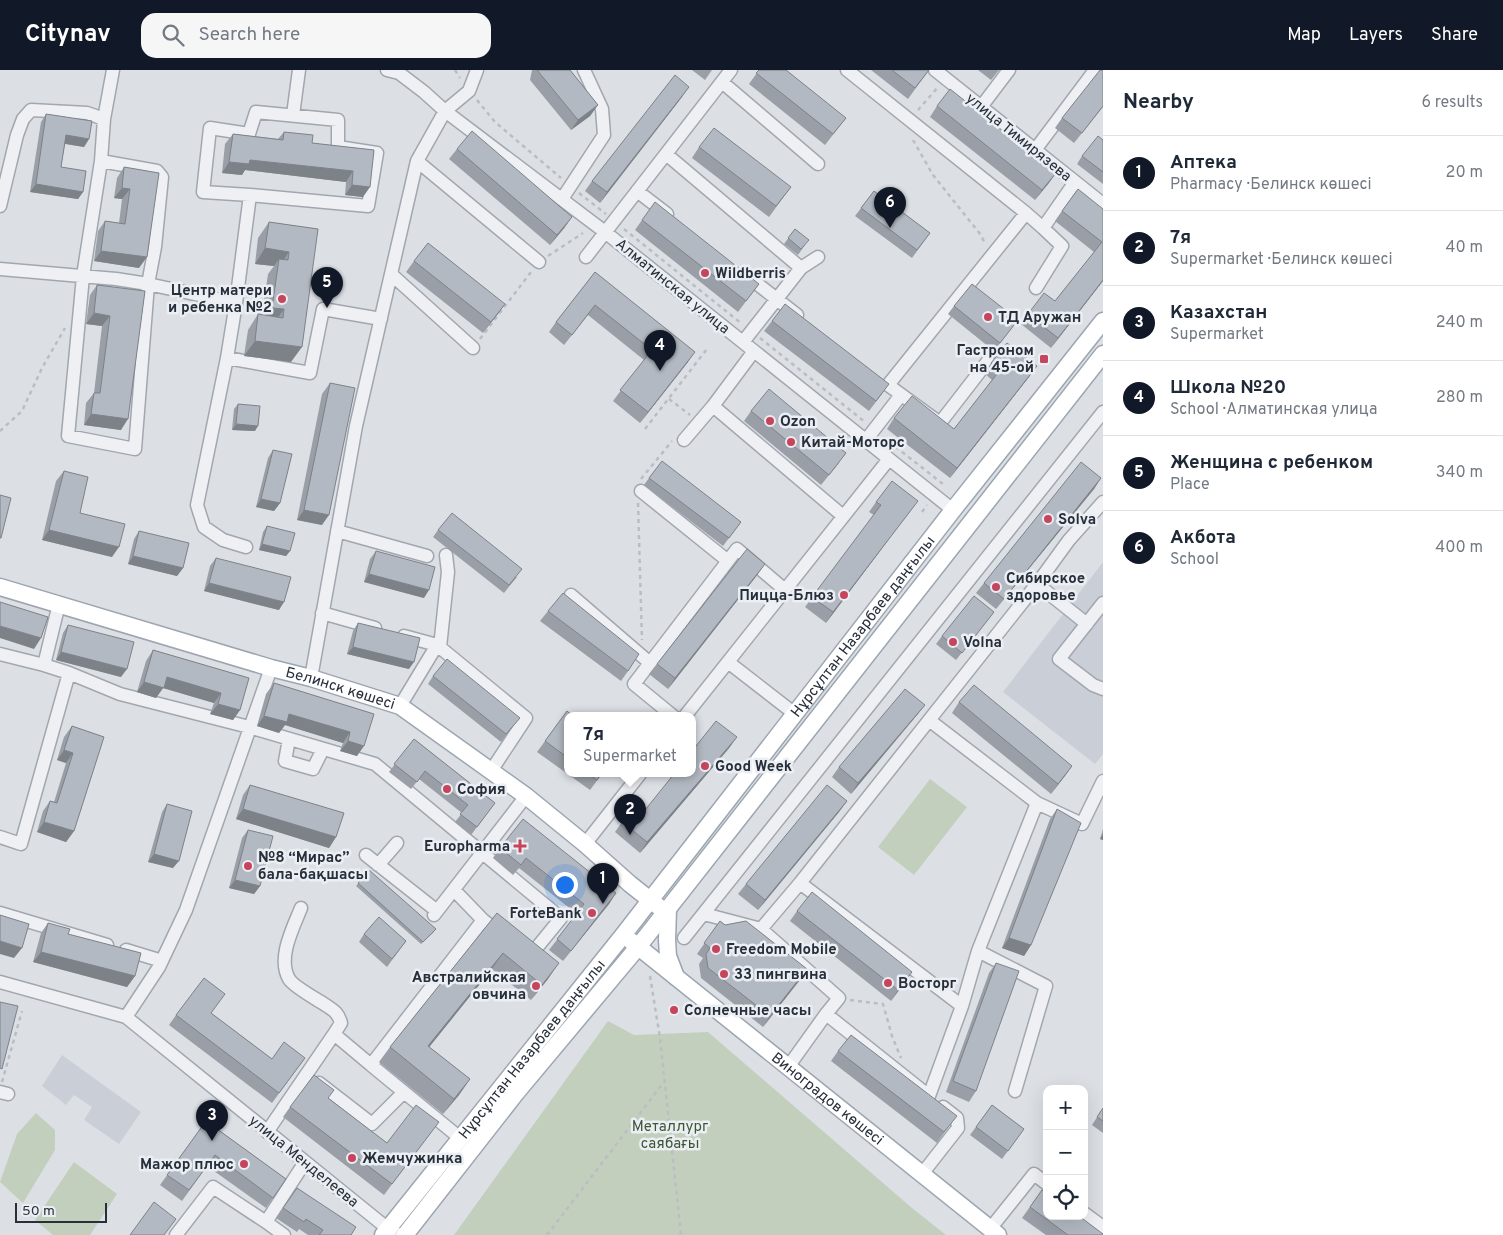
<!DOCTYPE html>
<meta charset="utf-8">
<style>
:root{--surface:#fff;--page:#f6f6f7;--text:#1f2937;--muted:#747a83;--line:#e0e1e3;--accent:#111827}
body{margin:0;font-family:Overpass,sans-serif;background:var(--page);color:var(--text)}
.controls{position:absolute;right:15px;bottom:15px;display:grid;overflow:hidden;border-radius:10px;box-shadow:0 5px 20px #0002}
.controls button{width:45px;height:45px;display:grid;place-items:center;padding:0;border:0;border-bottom:1px solid var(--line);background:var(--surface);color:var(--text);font:25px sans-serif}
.scale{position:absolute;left:15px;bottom:12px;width:92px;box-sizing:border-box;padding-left:5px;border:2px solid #272f3b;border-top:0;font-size:14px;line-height:18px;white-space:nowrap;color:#272f3b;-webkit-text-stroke:4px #ebeff3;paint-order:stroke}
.you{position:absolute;left:564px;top:814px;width:18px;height:18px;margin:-12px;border:4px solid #fff;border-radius:50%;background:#1a73e8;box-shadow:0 0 0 8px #1a73e833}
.badge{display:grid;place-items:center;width:32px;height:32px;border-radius:50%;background:var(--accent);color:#fff;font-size:16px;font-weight:700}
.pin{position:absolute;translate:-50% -41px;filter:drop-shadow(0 1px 2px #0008)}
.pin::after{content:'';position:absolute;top:26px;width:18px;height:15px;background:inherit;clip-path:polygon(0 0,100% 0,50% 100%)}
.popup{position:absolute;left:564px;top:642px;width:132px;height:65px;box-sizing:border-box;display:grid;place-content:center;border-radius:10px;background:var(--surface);filter:drop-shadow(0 1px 4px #0005);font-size:16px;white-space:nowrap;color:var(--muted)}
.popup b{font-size:19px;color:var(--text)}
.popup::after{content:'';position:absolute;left:50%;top:100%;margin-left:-10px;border:10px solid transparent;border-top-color:var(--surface)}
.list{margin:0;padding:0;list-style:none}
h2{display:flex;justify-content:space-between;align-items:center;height:65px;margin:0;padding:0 20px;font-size:21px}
h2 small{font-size:16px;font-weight:400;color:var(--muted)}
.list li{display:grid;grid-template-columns:32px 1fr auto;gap:15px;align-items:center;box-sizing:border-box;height:75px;padding:0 20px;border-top:1px solid var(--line)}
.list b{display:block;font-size:19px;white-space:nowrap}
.list p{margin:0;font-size:16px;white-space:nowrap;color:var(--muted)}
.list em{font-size:16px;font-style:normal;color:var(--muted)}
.icon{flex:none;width:28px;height:28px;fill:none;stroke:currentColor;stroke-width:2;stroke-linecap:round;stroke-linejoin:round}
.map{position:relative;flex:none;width:1103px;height:1165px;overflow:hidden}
header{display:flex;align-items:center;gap:30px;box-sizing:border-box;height:70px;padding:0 25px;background:var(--accent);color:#fff}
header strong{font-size:24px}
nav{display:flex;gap:28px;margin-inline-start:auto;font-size:18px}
.search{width:350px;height:45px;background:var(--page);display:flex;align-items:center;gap:12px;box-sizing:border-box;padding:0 18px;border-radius:15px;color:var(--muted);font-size:19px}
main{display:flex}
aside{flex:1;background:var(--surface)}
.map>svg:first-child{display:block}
</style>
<header>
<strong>Citynav</strong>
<div class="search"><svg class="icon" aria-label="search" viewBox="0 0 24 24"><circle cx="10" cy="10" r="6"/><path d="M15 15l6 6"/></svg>Search here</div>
<nav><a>Map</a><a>Layers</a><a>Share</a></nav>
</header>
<main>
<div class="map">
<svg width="1103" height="1165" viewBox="0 0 1103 1165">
<rect width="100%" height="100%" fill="#dce0e5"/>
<path fill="#cacfd7" d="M1103 492V684L1095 694 1003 622Z
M62 985 141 1042 119 1074 84 1050 92 1037 74 1025 66 1035 42 1016Z"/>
<path fill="#c2cfbd" d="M930 709 967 737 914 805 878 777Z
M608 951 634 965 708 962 912 1138 946 1165H454Z
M36 1043 55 1060V1080L23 1133 0 1112 17 1064Z
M74 1092 117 1124 90 1165H53L35 1150Z"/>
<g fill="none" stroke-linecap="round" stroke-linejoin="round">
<g stroke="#a2a7af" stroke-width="15">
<path id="minor" d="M387 0 399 3 424 22 445 41 605 162 953 440
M847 0 1026 143
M935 0 1103 134
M722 12 818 94
M981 37 1009 0
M293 45 299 0
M104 49 113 0
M1035 80 1095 0
M666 84 801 198
M417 91 539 192
M637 121 667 144
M562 129 604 65 602 39 584 0
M0 136 17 65 23 49 31 40 87 43 104 49 101 91 83 206 68 366 135 379 148 214 236 233 227 288 310 303 323 239 381 249
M586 187 731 0
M0 199 116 209 148 214 155 177 162 107 157 101 101 91
M391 204 473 278
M746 205 797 245
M1036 218 1062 176 1043 158
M236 233 250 125 368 136 377 83 338 77V50L256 42 249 64 210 58 203 122 250 125
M743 272 801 198 818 187
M754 281 713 336 843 446
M227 288 197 435 204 457 223 470 246 477
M988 291 940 353 888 315 1026 143 1043 158 1075 112
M684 370 713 336
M866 370 901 325
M641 421 728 491
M337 461 427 486
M1037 514 1087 554
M571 525 650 593
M1103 533 1059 589 1093 615 1103 619
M322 543 375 558
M404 566 437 575
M440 577 448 502 446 485
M0 584 44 595 59 534
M728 592 795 644
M44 595 69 603 120 624 249 657 375 694 561 848 530 886 527 884
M311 608 356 356 417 91 445 41 469 21 477 0
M400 636 437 575 526 648 491 701
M673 646 634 614 737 479 785 520
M685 646 889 389
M289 669 285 691 313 699 323 679
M1037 733 1082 754 1103 711
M0 767 21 774 69 603
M585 774 640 704
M366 785 437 841
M378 795 397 773
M800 813 962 936 978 881 1037 733 929 650
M454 820 483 850 371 995 460 1068
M301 838C293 858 277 888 289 909 293 916 316 929 324 934 333 940 338 942 341 953L334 964
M0 843 107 875
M704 844 761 859 800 813 1037 514 1069 470 1103 432
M434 845 526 726
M483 850 501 864
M761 859 839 928 826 944 788 997
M684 868 1103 342
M126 880 162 891
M978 881 1046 916 1015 1021
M0 912 126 947 387 1158 399 1165
M826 944 929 1026 962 936
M126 947 159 897 186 840 271 598
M319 1013 372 1054 404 1022
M0 1022 8 1024
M267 1062 334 964 371 995
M922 1104 958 1058 957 1048 943 1037
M1084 1143 1103 1157
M990 1159 1034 1104 1047 1114
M176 1165 213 1117 266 1152
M284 1165 266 1152 305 1092"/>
</g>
<g stroke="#9ca5b0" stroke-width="19">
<g id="major">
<path id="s1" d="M0 517 271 598 311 608 400 636 526 726 585 774 630 814 659 837"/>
<path d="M668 839 667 870 668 886 676 907"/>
<path id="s2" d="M631 871 998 1165"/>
<path id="s3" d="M383 1165 624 864 953 440 1103 251"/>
<path d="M405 1165 516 1023 638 877 1103 284"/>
</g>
</g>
<path stroke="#babec4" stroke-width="2.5" stroke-dasharray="4 4" stroke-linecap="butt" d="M455 0 460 8
M477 30 495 52 561 108
M918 40 939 16
M913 70 933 105 981 165 985 174
M579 123 606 144
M624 159 742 254
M548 186 583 163
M760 268 865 352
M480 269 531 202
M669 329 690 345
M645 359 707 279
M0 361 22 341 42 298 65 258
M883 367 943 414 941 417
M641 409 672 371
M638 433 642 570
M922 442 927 435
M650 906 660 968 681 1165
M850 930 883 934 892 966 901 988
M2 1012 22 941
M547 1165 664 1012"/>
<use href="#minor" stroke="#eef0f4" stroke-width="12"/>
<use href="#major" stroke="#fff" stroke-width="16"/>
</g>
<path fill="#9a9fa7" d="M532 0H570L598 35 590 46 571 60 530 10Z
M692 0H712L705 10Z
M759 0 846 48 825 75 749 14Z
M871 0H929L908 29Z
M978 0H999L991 10Z
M682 27 600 133 585 121 592 111Z
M937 36 1056 103 1035 130 930 47Z
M1103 37 1074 73 1055 58 1062 48Z
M46 44 89 69 84 77 65 74 61 97 83 122 78 129 30 122 41 52Z
M284 62 312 73 374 80 363 127 345 125 346 112 245 100 242 105 222 103 225 74 233 64 278 69Z
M1103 70V114L1077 94 1082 86Z
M699 77 791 117 769 147 692 88Z
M457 79 565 157 550 175 449 89Z
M124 97 159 103 139 198 94 191 98 161 105 151 119 153 122 129 114 128 117 108Z
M874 121 930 163 912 188 855 146Z
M1103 139V211L1051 278 1021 254 1028 244 1055 231 1094 182 1055 151 1062 141Z
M642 150 759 214 738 242 635 160Z
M269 152 318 159 291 292 244 286 248 260 258 244 262 245 268 204 274 196 255 194 258 168Z
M795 159 805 175 798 185 784 174Z
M414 191 505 234 483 263 406 202Z
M595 202 688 292 640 353 613 331 644 290 588 245 564 275 549 262 556 252Z
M97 215 145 221 121 360 84 355 86 333 94 323 102 256 86 254 90 225Z
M954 236 1012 258 994 281 948 244Z
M772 251 882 324 869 341 764 261Z
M991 293 1029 307 950 408 887 359 894 348 954 359 992 310 984 303Z
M330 313 322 455 297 450 322 324Z
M238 334 255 361 232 360 234 339Z
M751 341 839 393 821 415 744 351Z
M273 380 280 433 274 441 256 437 268 388Z
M64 401 80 443 112 487 42 470 56 411Z
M649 408 741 452 723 476 644 415Z
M1101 408 1094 419 996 539 976 523 984 513Z
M876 432 910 441 826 553 805 537 874 445 869 442Z
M267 456 290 481 286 486 259 480 263 462Z
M438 460 517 507 504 523 433 467Z
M139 461 183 498 177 506 128 494 134 469Z
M376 481 424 528 364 512 370 489Z
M216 488 279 540 204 521 210 496Z
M758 504 668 619 649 604 657 594Z
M548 541 628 601 621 611 540 551Z
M994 542 956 590 936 574 942 566Z
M358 553 409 599 347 584 353 561Z
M68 555 121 607 56 590 63 563Z
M153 580 249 608 240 640 233 650 210 644 214 633 163 618 156 628 137 622 146 591Z
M433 606 514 655 501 672 428 614Z
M274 613 374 644 357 686 340 681 343 673 285 655 279 663 257 656 266 624Z
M959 632 1072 696 1051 724 952 643Z
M925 635 917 645 851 724 832 707 839 697Z
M567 641 568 646V704H602L590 720 537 682Z
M72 656 104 667 74 761 66 772 37 762 43 741 50 731 54 732 66 693 57 690 64 667Z
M414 669 495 733 471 765 455 752 462 743 419 709 411 719 389 702Z
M730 677 640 783 615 762 622 752 645 740Z
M250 715 336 767 329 778 236 749 243 725Z
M847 731 839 742 758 840 738 824 746 814Z
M167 734 173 798 148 792 162 742Z
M1057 739 1031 875 1024 886 1002 878 1050 749Z
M1103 759V770L1100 769Z
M248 760 260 816 254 824 229 818 242 768Z
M500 778 616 823 609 834 563 891 549 880 577 844 519 798 513 805 493 788Z
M369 800 434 862 421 874 356 816Z
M797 841 905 912 891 931 790 851Z
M497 843 548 909 531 930 492 899 429 977 470 1009 459 1025 443 1044 379 992 390 977Z
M720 851 725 855 807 899 763 957 701 908 699 894 703 888 697 884Z
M48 853 68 864 135 906 127 917 33 892 41 863Z
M364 864 406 871 387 897 359 872Z
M996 893 976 1021 969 1032 946 1022 989 903Z
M211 943 272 989 305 988 272 1033 169 955 176 945Z
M838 981 949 1056 937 1073 831 991Z
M328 1029 387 1073 431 1062 384 1125 283 1047 290 1037Z
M992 1035 1024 1059 1002 1089 970 1065Z
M1103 1038V1063L1092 1055Z
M206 1051 286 1109 266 1138 207 1096 182 1131 160 1115Z
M297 1118 351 1165H308L299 1159 297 1162 276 1148Z
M1042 1120 1103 1165H1046L1022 1148Z"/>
<path fill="#7d8288" d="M689 17 682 27 600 133 607 122Z
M598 35 590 46 571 60 578 50Z
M66 65 89 69 84 77 61 73Z
M250 90 353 101 346 112 245 100 242 105 222 103 229 92Z
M1056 103 1049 113 1035 130 1042 120Z
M36 114 83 122 78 129 30 122Z
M352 115 370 117 363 127 345 125Z
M122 118 130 119 122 129 114 128Z
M572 147 565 157 550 175 557 165Z
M265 178 289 182 279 197V189L274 196 255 194Z
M101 181 147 187 139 198 94 191Z
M1103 210V211L1051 278 1058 268Z
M505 234 498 244 483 263 491 252Z
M272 238 284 239 273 255 261 253Z
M94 243 110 246 102 256 86 254Z
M255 271 302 277 291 292 244 286Z
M695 282 688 292 640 353 648 342Z
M1037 296 1029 307 950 408 957 398Z
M91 344 128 349 121 360 84 355Z
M236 354 258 356 255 361 232 360Z
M1101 408 1094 419 996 539 1004 529Z
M261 429 280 433 274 441 256 437Z
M918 431 910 441 826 553 833 542Z
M304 440 329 445 322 455 297 450Z
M49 460 119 477 112 487 42 470Z
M262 474 290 481 286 486 259 480Z
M133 486 183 498 177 506 128 494Z
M765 494 758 504 668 619 675 608Z
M369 504 429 520 424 528 364 512Z
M209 513 284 532 279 540 204 521Z
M0 556 41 568 34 579 0 568Z
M353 577 414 592 409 599 347 584Z
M61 582 127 599 121 607 56 590Z
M167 607 221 623 214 633 163 618 156 628 137 622 144 612Z
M218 634 240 640 233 650 210 644Z
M925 635 917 645 851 724 858 713Z
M289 644 350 662 343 673 285 655 279 663 257 656 264 646Z
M737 667 730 677 640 783 647 772Z
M348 671 364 676 357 686 340 681Z
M64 680 73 683 66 693 57 690Z
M1072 696 1065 706 1051 724 1058 714Z
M847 731 839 742 758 840 765 830Z
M243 739 336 767 329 778 236 749Z
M44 752 74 761 66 772 37 762Z
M1103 764V770L1100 769Z
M154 784 179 791 173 798 148 792Z
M235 810 260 816 254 824 229 818Z
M616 823 609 834 563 891 571 881Z
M1009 868 1031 875 1024 886 1002 878Z
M0 871 22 878 14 888 0 884Z
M41 882 135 906 127 917 33 892Z
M503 883 492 899 418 991 428 976Z
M559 893 548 909 531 930 542 915Z
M807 899 800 910 763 957 770 946Z
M912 902 905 912 891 931 898 920Z
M470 1009 459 1025 443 1044 454 1029Z"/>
<path fill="#b3b9c2" stroke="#7d8288" d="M537 0H570L598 35 578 50Z
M759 0H786L846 48 833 64 756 3Z
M892 0H929L915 18Z
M1100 0H1103V36L1082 63 1062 48Z
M675 5 689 17 607 122 592 111Z
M950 19 1056 103 1042 120 937 36Z
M46 44 92 51 89 69 66 65 61 97 86 101 83 122 36 114Z
M714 58 791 117 776 136 699 77Z
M472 61 572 147 557 165 457 79Z
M284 62 313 65 312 73 374 80 370 117 352 115 353 101 250 90 249 94 229 92 233 64 283 70Z
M1098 66 1103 70V102L1082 86Z
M124 97 159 103 147 187 101 181 105 151 125 154 130 119 122 118Z
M1078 119 1103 139V210L1058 268 1028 244 1044 223 1055 231 1102 172 1062 141Z
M874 121 930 163 917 180 861 138Z
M655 132 759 214 746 231 642 150Z
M269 152 318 159 302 277 255 271 258 244 283 248 284 239 272 238 279 189 288 190 289 182 265 178Z
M795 159 809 170 801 179 788 168Z
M428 173 505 234 491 252 414 191Z
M595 202 695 282 648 342 620 320 652 280 595 235 572 265 556 252Z
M972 214 1018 250 1000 273 954 236Z
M97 215 145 221 128 349 91 344 94 323H100L110 246 94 243Z
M785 234 889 314 876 331 772 251Z
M1007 273 1037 296 957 398 894 348 912 326 954 359 1000 300 991 293Z
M330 313 355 318 329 445 304 440Z
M769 319 846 383 829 405 751 341Z
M238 334 260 336 258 356 236 354Z
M273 380 292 384 280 433 261 429Z
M662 391 741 452 729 468 649 408Z
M1081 392 1101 408 1004 529 984 513Z
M64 401 88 407 80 443 125 454 119 477 49 460Z
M892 411 918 431 833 542 812 527 881 435 876 432Z
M0 425 11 428 1 468H0Z
M452 443 522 499 509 515 438 460Z
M267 456 295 463 290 481 262 474Z
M139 461 189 473 183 498 133 486Z
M747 479 765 494 675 608 657 594Z
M376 481 435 497 429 520 369 504Z
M216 488 291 507 284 532 209 513Z
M563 523 639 584 628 601 548 541Z
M974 526 994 542 962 583 942 566Z
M0 532 48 547 41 568 0 556Z
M358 553 420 568 414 592 353 577Z
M68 555 134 572 127 599 61 582Z
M153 580 249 608 240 640 218 634 221 623 167 607 164 618 144 612Z
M447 589 520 648 506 664 433 606Z
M274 613 374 644 364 676 348 671 350 662 289 644 287 652 264 646Z
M974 615 1072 696 1058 714 959 632Z
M905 619 925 635 858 713 839 697Z
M567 641 573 646H568V688L545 671Z
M716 651 737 667 647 772 622 752 637 733 645 740 674 704H692V681Z
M72 656 104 667 74 761 44 752 50 731 57 733 73 683 64 680Z
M414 669 495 733 477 757 460 744 468 735 425 701 417 712 394 694Z
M588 704H601L597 710Z
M250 715 344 743 336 767 243 739Z
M827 715 847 731 765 830 746 814Z
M167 734 192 741 179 791 154 784Z
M1057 739 1081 753 1031 875 1009 868Z
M523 749 616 823 571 881 557 869 584 834 526 788 521 795 500 778Z
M248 760 273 766 260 816 235 810Z
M369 800 436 859 423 872 358 813Z
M812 822 912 902 898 920 797 841Z
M497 843 559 893 542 915 503 883 428 976 470 1009 454 1029 390 977Z
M0 845 29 854 22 878 0 871Z
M379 847 406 871 392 889 364 864Z
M720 851 725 855 746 851 807 899 770 946 708 898 706 884 710 878 704 873Z
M48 853 70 859 68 864 141 883 135 906 41 882Z
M996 893 1019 901 976 1021 953 1011Z
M204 908 225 924 211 943 272 989 284 972 305 988 279 1023 176 945Z
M0 932 18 936 2 999 0 998Z
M851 965 957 1046 944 1062 838 981Z
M314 1005 334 1020 328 1028 387 1073 416 1035 439 1052 392 1114 290 1037Z
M992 1035 1024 1059 1008 1081 976 1057Z
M1103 1038V1051L1097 1047Z
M206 1051 286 1109 273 1128 215 1085 189 1120 167 1105Z
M297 1118 356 1157 351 1165H319L323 1160 306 1149 304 1152 283 1138Z
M1042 1120 1047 1123V1146H1079L1103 1164V1165H1068L1030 1137Z
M154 1132 176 1149 164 1165H130Z"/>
<g fill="#c6455d" stroke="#ebeff3" stroke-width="2">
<circle cx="705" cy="203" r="5"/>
<circle cx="282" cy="229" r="5"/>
<circle cx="988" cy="247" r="5"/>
<rect x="1039" y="284" width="10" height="10" rx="2.5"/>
<circle cx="770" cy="351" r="5"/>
<circle cx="791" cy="372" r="5"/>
<circle cx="1048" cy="449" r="5"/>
<circle cx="996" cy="517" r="5"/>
<circle cx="844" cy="525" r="5"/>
<circle cx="953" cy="572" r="5"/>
<circle cx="705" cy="696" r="5"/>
<circle cx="447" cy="719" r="5"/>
<path d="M517.5 768.5h5v5h5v5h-5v5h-5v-5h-5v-5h5z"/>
<circle cx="248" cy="796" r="5"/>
<circle cx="592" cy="843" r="5"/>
<circle cx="716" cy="879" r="5"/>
<circle cx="724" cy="904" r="5"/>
<circle cx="888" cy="913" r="5"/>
<circle cx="536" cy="916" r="5"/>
<circle cx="674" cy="940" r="5"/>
<circle cx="352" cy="1088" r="5"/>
<circle cx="244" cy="1094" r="5"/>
</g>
<g text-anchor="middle" stroke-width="5" stroke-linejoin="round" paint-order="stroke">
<g font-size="15" fill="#272f3b" stroke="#ebeff3">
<text transform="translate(1019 67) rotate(39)" y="5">улица Тимирязева</text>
<text transform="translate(673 216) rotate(39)" y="5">Алматинская улица</text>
<text dy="5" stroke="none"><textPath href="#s3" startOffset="775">Нұрсұлтан Назарбаев даңғылы</textPath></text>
<text dy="5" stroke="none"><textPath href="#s1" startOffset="355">Белинск көшесі</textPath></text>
<text dy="5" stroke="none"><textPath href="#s3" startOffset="238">Нұрсұлтан Назарбаев даңғылы</textPath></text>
<text dy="5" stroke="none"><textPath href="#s2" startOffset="252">Виноградов көшесі</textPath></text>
<text transform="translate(304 1091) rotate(39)" y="5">улица Менделеева</text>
</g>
<g font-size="15" font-weight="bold" fill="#272f3b" stroke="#ebeff3" text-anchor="start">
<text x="715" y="208">Wildberris</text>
<text x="272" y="225" text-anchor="end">Центр матери<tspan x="272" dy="17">и ребенка №2</tspan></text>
<text x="998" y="252">ТД Аружан</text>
<text x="1034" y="285" text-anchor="end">Гастроном<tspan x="1034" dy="17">на 45-ой</tspan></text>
<text x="780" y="356">Ozon</text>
<text x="801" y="377">Китай-Моторс</text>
<text x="1058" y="454">Solva</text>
<text x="1006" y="513">Сибирское<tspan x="1006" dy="17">здоровье</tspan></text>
<text x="834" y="530" text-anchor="end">Пицца-Блюз</text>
<text x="963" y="577">Volna</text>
<text x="715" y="701">Good Week</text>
<text x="457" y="724">София</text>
<text x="510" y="781" text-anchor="end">Europharma</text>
<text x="258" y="792">№8 “Мирас”<tspan x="258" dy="17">бала-бақшасы</tspan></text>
<text x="582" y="848" text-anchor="end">ForteBank</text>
<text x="726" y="884">Freedom Mobile</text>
<text x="734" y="909">33 пингвина</text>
<text x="526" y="912" text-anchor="end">Австралийская<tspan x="526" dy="17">овчина</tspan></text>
<text x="898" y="918">Восторг</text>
<text x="684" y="945">Солнечные часы</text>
<text x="362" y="1093">Жемчужинка</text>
<text x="234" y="1099" text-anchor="end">Мажор плюс</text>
</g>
<g font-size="15" fill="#3c5535" stroke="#ebeff3">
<text x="670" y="1061">Металлург<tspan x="670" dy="17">саябағы</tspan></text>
</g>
</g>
</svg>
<div class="controls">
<button>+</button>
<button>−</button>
<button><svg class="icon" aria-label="locate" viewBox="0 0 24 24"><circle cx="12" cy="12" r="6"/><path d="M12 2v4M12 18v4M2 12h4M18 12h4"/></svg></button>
</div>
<div class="scale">50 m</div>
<div class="you"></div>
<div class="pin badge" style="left:603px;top:834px">1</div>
<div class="pin badge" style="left:630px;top:765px">2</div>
<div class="popup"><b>7я</b>Supermarket</div>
<div class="pin badge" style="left:212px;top:1071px">3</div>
<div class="pin badge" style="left:660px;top:301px">4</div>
<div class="pin badge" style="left:327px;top:238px">5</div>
<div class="pin badge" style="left:890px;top:158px">6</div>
</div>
<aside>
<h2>Nearby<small>6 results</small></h2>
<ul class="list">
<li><span class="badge">1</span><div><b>Аптека</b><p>Pharmacy · Белинск көшесі</p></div><em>20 m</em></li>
<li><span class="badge">2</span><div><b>7я</b><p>Supermarket · Белинск көшесі</p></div><em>40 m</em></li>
<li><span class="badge">3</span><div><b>Казахстан</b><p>Supermarket</p></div><em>240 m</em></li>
<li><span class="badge">4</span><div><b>Школа №20</b><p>School · Алматинская улица</p></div><em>280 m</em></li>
<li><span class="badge">5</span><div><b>Женщина с ребенком</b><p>Place</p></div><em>340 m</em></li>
<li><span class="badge">6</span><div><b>Акбота</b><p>School</p></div><em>400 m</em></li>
</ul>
</aside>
</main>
